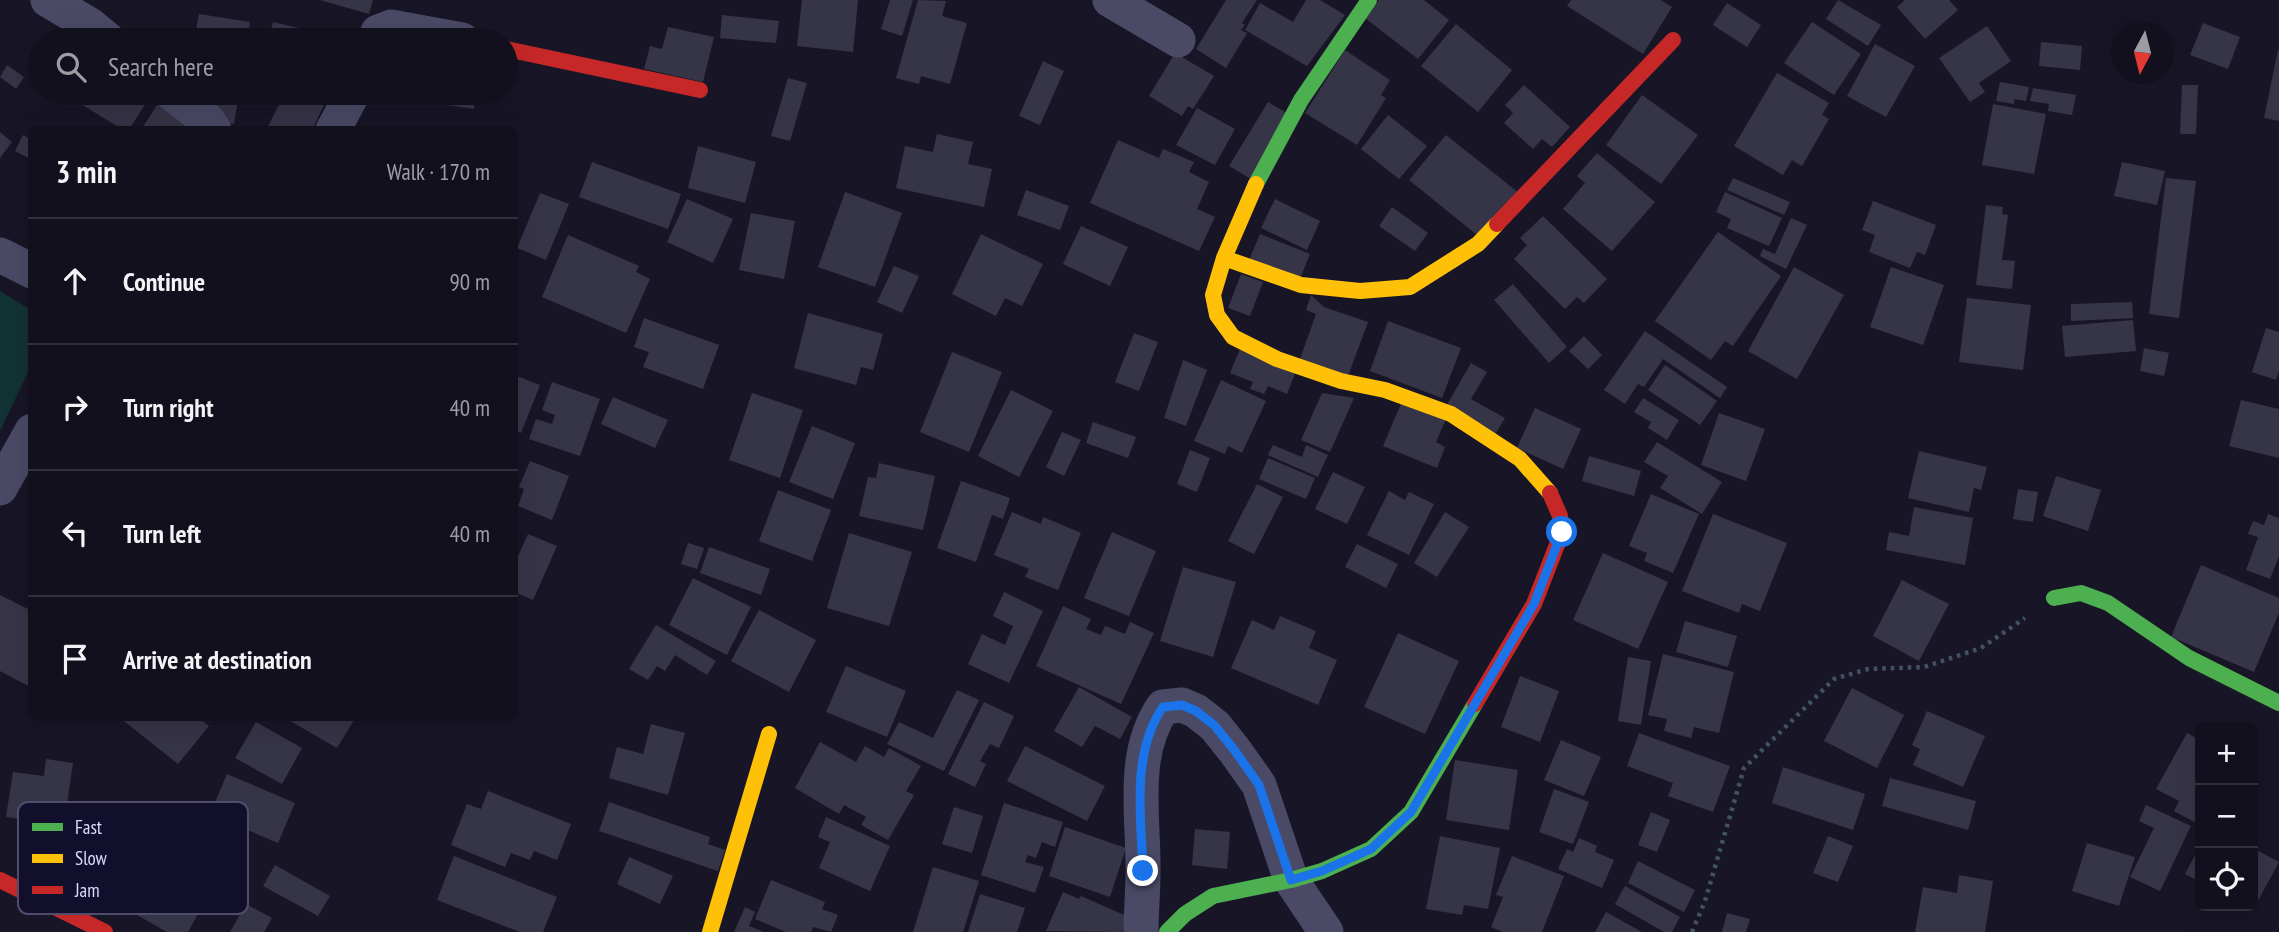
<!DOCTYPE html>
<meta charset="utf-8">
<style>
:root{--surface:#12101c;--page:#1f1e29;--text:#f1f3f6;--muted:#9c9da3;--line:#31303b}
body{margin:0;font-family:"PT Sans Narrow",sans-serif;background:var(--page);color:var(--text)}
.controls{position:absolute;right:21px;bottom:21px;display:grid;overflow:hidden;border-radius:10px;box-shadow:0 7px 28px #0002}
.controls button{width:63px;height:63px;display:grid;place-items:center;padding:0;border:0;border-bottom:2px solid var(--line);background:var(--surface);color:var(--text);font:35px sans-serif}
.compass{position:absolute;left:2111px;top:21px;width:63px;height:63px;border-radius:50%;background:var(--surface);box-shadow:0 7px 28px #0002;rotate:187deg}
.stop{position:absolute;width:21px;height:21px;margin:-16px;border:5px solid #1a73e8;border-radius:50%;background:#fff}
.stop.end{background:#1a73e8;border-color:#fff;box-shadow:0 2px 7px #0008}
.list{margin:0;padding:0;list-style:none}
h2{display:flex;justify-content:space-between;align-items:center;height:91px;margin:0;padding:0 28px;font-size:30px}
h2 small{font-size:23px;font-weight:400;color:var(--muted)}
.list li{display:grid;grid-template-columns:46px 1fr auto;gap:21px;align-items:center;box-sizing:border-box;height:126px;padding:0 28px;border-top:2px solid var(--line)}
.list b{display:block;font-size:26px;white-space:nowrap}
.list em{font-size:23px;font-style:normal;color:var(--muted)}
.icon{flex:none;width:38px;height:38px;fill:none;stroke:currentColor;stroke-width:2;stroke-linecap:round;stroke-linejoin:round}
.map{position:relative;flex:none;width:2279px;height:932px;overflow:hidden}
.search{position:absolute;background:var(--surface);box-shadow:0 7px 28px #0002;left:28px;top:28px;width:490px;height:77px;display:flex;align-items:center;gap:18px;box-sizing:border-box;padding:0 24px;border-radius:38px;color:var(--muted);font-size:26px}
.panel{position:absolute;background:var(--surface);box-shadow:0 7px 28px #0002;left:28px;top:126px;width:490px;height:595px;border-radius:10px}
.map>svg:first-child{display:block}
</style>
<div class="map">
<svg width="2279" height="932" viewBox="0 0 2279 932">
<rect width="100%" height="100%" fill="#181626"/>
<path fill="#123333" d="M0 291 31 310V366L0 431Z"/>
<path fill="#363447" d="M320 0H373L369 14Z
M802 0H858L853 52 797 46Z
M890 0H913L902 36 881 29Z
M918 0 946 1 942 16 967 23 950 84 921 76 919 84 896 78Z
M1226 0H1257L1242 23 1245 25 1241 30 1247 33 1226 68 1196 49Z
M1306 0H1320L1345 15 1307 66 1245 30 1260 3 1293 22Z
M1379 0H1424L1449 20 1418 59 1365 18Z
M1571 0H1661L1672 7 1643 54 1567 6Z
M1838 0 1881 25 1868 46 1826 19Z
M1905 0H1949L1958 10 1925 39 1897 7Z
M1727 3 1761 25 1747 47 1713 25Z
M199 14 250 22 247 40H194Z
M722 15 779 21 776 43 720 38Z
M273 22 347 39V40H269Z
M1812 22 1861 54 1834 95 1784 63Z
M2203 23 2240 37 2228 69 2190 55Z
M1456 24 1512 70 1478 112 1421 66Z
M1987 26 2011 61 1979 83 1985 92 1970 102 1939 58Z
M668 27 714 37 703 82 644 69 650 46 662 49Z
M2041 42 2082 46 2080 70 2039 66Z
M1875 44 1915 66 1886 117 1847 96Z
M1345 50 1390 80 1381 95 1386 98 1357 145 1305 113Z
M2278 50H2279V121L2264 118Z
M1175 53 1214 76 1193 109 1188 106 1182 116 1149 96Z
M1043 61 1064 71 1040 125 1019 116Z
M7 65 24 77 16 89 0 77Z
M1777 73 1829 103 1822 115 1829 119 1802 166 1792 160 1783 175 1734 146Z
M788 78 807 83 790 141 771 136Z
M2000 82 2029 87 2026 101 2014 99V104L1996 101Z
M1524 85 1570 127 1552 147 1542 139 1533 149 1504 123 1513 113 1505 105Z
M2182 85H2198L2196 134H2180Z
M2033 88 2076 95 2072 115 2048 111 2049 104 2030 101Z
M77 93H152L129 130H123L73 99Z
M214 93H239L234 124 210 120Z
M285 93H311L326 101 312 130H266Z
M392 93H476L474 109 392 97Z
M1642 95 1698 135 1661 184 1606 145Z
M1268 102 1290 115 1251 179 1229 166Z
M1993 104 2046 114 2034 174 1982 165Z
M157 105 196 130H141Z
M1197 108 1235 129 1215 165 1176 145Z
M1388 115 1427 146 1399 179 1361 149Z
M0 132 12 142 0 158Z
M937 134 973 142 968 164 992 169 984 207 896 188 905 146 933 152Z
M23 135 32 140V160L15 151Z
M1446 135 1519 193 1482 239 1409 180Z
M1118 140 1159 158 1163 149 1194 162 1189 172 1209 182 1197 209 1215 217 1199 251 1090 203Z
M698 146 756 162 745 203 688 188Z
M1597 153 1655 202 1612 251 1563 209 1585 183 1577 176Z
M592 162 681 194 668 229 579 197Z
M2122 162 2165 171 2157 205 2114 196Z
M1733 178 1790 202 1784 215 1727 190Z
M2166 178 2196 181 2179 318 2149 314Z
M1026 190 1069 206 1060 230 1017 215Z
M845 192 902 213 875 287 818 267Z
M1725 192 1782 218 1769 246 1727 228 1731 219 1716 212Z
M540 193 569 204 546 260 517 248Z
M687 199 733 219 713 263 667 242Z
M1275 199 1320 221 1307 250 1261 228Z
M1873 201 1936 225 1925 255 1917 252 1910 268 1869 252 1875 235 1862 230Z
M1986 205 2003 207 2002 214 2008 215 2002 260 2015 261 2012 289 1976 285Z
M1392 207 1428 233 1415 251 1379 226Z
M751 213 795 221 784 279 739 270Z
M1543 216 1607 279 1584 303 1577 297 1565 309 1514 259 1527 245 1520 238Z
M1791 218 1807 225 1786 269 1760 256 1763 249 1775 254Z
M1081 226 1128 247 1110 286 1063 264Z
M1718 232 1781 276 1733 346 1725 341 1711 360 1655 321Z
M981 234 1043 264 1022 306 1005 298 996 316 952 294Z
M1260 234 1310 254 1299 281 1249 260Z
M568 235 639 266 636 272 650 279 626 333 542 297Z
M894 266 919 276 902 313 877 302Z
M1794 267 1844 295 1797 379 1748 351Z
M1891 267 1944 285 1923 345 1870 327Z
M1241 274 1263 282 1250 316 1228 308Z
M1513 284 1567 347 1549 363 1494 300Z
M1311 295 1324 307 1368 322 1348 376 1300 359 1316 314 1306 310Z
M1967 298 2031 305 2023 370 1959 362Z
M2132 302 2133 318 2071 321V304Z
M808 313 883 334 873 370 861 367 856 385 794 368Z
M644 318 719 345 703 389 643 367 649 352 634 347Z
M2133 320 2136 351 2065 357 2062 326Z
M1388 321 1461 348 1442 398 1370 371Z
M2266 328 2279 332V371L2276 380 2252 372Z
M1645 331 1727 387 1720 398 1663 359 1644 387 1638 384 1625 404 1604 390Z
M1134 333 1158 342 1139 391 1115 382Z
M1584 336 1602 355 1588 369 1569 351Z
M2144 348 2169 353 2164 376 2140 371Z
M1240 349 1296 371 1287 394 1268 386 1264 394 1250 389 1253 382 1230 373Z
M952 352 1002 372 969 452 920 432Z
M1183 360 1207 370 1186 426 1164 418Z
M1471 363 1487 372 1471 399 1505 418 1494 436 1445 408Z
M1665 365 1717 401 1700 425 1648 390Z
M514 375 540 385 521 433 514 430Z
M1221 380 1266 401 1242 453 1228 446 1225 454 1194 441Z
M552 382 600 399 580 456 529 439 536 419 552 424 555 415 542 410Z
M1011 390 1053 411 1019 477 978 456Z
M752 393 803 410 780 478 729 460Z
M1322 393 1354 398 1330 452 1301 440Z
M613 397 668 420 655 448 601 424Z
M1643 398 1679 420 1667 440 1648 428 1651 422 1634 412Z
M1403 399 1447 417 1436 442 1445 447 1437 468 1383 446Z
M2241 400 2279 409V458L2229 446Z
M1535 408 1581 429 1563 469 1517 448Z
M1719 413 1765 429 1746 481 1701 465Z
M1093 422 1136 437 1128 458 1086 443Z
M812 426 855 443 833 499 789 482Z
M1062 432 1081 440 1064 476 1046 467Z
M1657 442 1722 482 1702 514 1660 488 1668 476 1644 462Z
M1273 445 1302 457 1306 445 1328 455 1318 477 1268 455Z
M1190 450 1210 458 1197 492 1177 484Z
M1919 451 1987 467 1981 490 1974 488 1969 512 1908 498Z
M1589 456 1641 471 1634 496 1582 481Z
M1268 458 1315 478 1306 499 1259 479Z
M530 461 569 476 552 520 518 506 524 489 519 487Z
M879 463 935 476 923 530 859 516 868 477 876 478Z
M1333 472 1365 487 1347 524 1315 509Z
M2056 476 2101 490 2088 531 2043 516Z
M961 481 1010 498 1003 519 992 515 976 562 937 548Z
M1257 484 1283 497 1254 554 1228 541Z
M2018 489 2038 492 2033 522 2013 519Z
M778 490 831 510 812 561 759 541Z
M1389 491 1405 500 1409 492 1434 504 1409 555 1367 535Z
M1651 494 1699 514 1673 573 1644 561 1647 553 1629 546Z
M1914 507 1973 518 1965 565 1886 550 1889 532 1909 536Z
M1012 512 1041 524 1043 517 1081 533 1058 590 1025 577 1029 569 994 555Z
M1445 512 1469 527 1437 577 1414 563Z
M1713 514 1787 543 1760 611 1742 604 1739 613 1682 591Z
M2268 514 2279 518V556L2270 579 2246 570 2258 537 2248 534 2253 521 2264 525Z
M1112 532 1156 551 1129 616 1084 598Z
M849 533 912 552 889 626 827 608Z
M528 534 557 546 533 600 514 592V565Z
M688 543 704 548 697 569 681 564Z
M1357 544 1398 564 1386 588 1345 567Z
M709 547 770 569 761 595 700 573Z
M1603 553 1668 582 1638 649 1573 620Z
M2201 565 2279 598V613L2254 672 2171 637Z
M1183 567 1236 582 1213 657 1160 641Z
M693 578 751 607 727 655 669 625Z
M1902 580 1949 604 1919 661 1873 636Z
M1004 592 1043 611 1009 683 968 664 982 634 1005 645 1013 626 993 616Z
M0 595 32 611V688L0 671Z
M1063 606 1091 619 1086 629 1101 635 1105 626 1125 634 1130 622 1154 633 1121 704 1036 666Z
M759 610 816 640 789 692 731 661Z
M1280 616 1316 631 1309 648 1337 660 1318 705 1231 668 1252 620 1274 630Z
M1685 621 1737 636 1728 667 1676 652Z
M656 625 716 661 707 675 675 655 665 671 657 666 648 680 629 669Z
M1398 633 1459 661 1425 734 1364 707Z
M1663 654 1734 672 1719 733 1694 727 1691 738 1664 731 1667 719 1648 715Z
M1628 657 1651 661 1641 725 1618 721Z
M846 666 906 691 887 737 826 712Z
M1520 676 1559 691 1540 742 1501 727Z
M1079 687 1132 717 1120 739 1095 726 1082 747 1054 731Z
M1852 688 1904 715 1877 768 1824 741Z
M957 690 979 700 944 771 887 744 899 722 933 738Z
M984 702 1014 716 999 748 990 744 980 761 986 764 975 787 948 774Z
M1927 711 1985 736 1963 787 1913 765 1920 749 1912 745Z
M120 718H199L209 726 178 764Z
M285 718H350L354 720 337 748Z
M256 722 302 748 282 784 235 758Z
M651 724 685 733 668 795 609 778 617 747 643 754Z
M1639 733 1730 766 1713 812 1668 796 1673 783 1627 766Z
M2187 733 2198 739 2200 734V814L2196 823 2174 811 2179 801 2156 789Z
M1561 740 1601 757 1584 796 1544 780Z
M820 742 856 762 865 746 884 757 889 748 921 766 906 791 914 795 888 840 861 825 866 817 844 805 839 814 795 788Z
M1025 746 1105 786 1087 821 1007 781Z
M46 759 73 763 64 825 6 817 13 772 44 776Z
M1455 760 1518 770 1509 830 1446 820Z
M1783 767 1865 794 1853 830 1772 803Z
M227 774 295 803 278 843 210 814Z
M1890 778 1976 801 1968 830 1882 806Z
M1554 789 1589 802 1573 844 1539 832Z
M488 791 571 824 557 860 534 851 530 860 511 853 505 867 451 845 467 804 481 809Z
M609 802 710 837 708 844 725 850 718 871 599 831Z
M1004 803 1063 822 1055 847 1042 842 1036 858 1028 855 1025 862 1044 867 1035 893 981 875Z
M2146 805 2191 826 2160 891 2130 877 2154 828 2139 821Z
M954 807 983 816 972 853 942 844Z
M1651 812 1670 820 1657 852 1638 845Z
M826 817 890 846 870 891 819 868 830 842 818 837Z
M1065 827 1126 848 1110 897 1049 876Z
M1195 829 1230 832 1227 869 1192 865Z
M1440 836 1500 848 1488 909 1464 905 1462 915 1426 909Z
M1828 836 1853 846 1838 882 1813 873Z
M1579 838 1597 846 1595 852 1614 860 1602 888 1558 869 1567 849 1573 852Z
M2087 843 2135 857 2119 906 2072 891Z
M2200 846V882L2185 874Z
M2253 848 2279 862 2253 910 2245 906H2253Z
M173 849 220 874 188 932H167L137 915Z
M454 856 557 897 543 932H520L437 900Z
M1512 856 1564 876 1542 932H1503L1491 927 1503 897 1496 895Z
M629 857 673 876 660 904 617 884Z
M1638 861 1695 890 1684 912 1628 883Z
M275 865 330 896 318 916 263 886Z
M933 867 979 881 963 932H913Z
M1959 875 1993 881 1985 932H1915L1923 887 1957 893Z
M771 880 825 902 822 909 838 915 831 932 813 927 811 932H786L755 919Z
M1625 886 1680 917 1672 932H1664L1615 904Z
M1063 892 1079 899 1081 896 1129 917 1122 932 1046 931Z
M980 894 1025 908 1017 932H968Z
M246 904 272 918 264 932H230Z
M745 907 755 912 749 926 764 932H734Z
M1606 912 1642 932H1595Z
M1727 913 1750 919 1746 932H1722Z"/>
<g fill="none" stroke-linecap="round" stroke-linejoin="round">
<path stroke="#425263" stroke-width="4.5" stroke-dasharray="3.5 5" stroke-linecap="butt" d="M1692 932 1705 901 1744 768 1834 679 1868 669 1924 667 1981 648 2025 618"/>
<path stroke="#4a4a67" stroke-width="35" d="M48 0 90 25 108 40
M1110 0 1178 40
M375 40 378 32 391 27 462 40
M171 93 208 121 214 130
M333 130 353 93
M0 255 32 271
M0 488 32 431
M1141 932C1141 912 1143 892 1143 872 1144 818 1130 755 1163 707L1182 705 1196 711 1215 726 1235 751 1259 785 1291 880 1326 932"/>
<path stroke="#4caf50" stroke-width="16" d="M1256 184 1301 100 1369 0
M2054 598 2081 593 2108 603 2189 658 2279 703
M1167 932 1185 914 1213 896 1291 880 1322 871 1371 849 1411 812 1475 704"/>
<path stroke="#ffc107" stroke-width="16" d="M1256 184 1224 258 1213 295 1217 315 1233 337 1277 359 1341 381 1385 390 1451 414 1520 459 1550 493
M1224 258 1301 285 1360 291 1410 287 1478 244 1497 224
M710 932 769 734"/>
<path stroke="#c62828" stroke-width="16" d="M506 49 700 90
M1497 224 1673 40
M1475 704 1534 604 1562 532 1560 516 1550 493
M0 880 105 932"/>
</g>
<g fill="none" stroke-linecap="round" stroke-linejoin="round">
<path stroke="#1a73e8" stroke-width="9" d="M1143 871C1141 818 1131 753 1163 707L1182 705 1196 711 1215 726 1235 751 1259 785 1291 880 1322 871 1371 849 1411 812 1534 604 1562 532"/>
</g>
<rect x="18" y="802" width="230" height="112" rx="10" fill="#120f2d" stroke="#4f4c6c" stroke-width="2"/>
<rect x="32" y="823" width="31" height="8" fill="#4caf50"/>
<rect x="32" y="854" width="31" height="9" fill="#ffc107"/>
<rect x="32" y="886" width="31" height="8" fill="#c62828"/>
<g font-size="19" fill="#dddbff">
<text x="75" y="834">Fast</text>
<text x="75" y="865">Slow</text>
<text x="75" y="897">Jam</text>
</g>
</svg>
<div class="controls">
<button>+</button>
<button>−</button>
<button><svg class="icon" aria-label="locate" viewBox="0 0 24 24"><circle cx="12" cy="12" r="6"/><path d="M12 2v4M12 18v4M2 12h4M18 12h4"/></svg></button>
</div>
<svg class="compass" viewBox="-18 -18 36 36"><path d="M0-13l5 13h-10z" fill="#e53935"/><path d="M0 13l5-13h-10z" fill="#9c9da3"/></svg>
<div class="stop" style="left:1562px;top:532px"></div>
<div class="stop end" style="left:1143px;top:871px"></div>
<div class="search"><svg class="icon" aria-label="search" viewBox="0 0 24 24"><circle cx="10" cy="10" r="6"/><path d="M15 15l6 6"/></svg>Search here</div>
<section class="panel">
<h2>3 min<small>Walk · 170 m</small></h2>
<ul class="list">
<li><svg class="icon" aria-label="ahead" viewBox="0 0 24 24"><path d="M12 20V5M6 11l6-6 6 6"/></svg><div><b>Continue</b></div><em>90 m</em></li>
<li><svg class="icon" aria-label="right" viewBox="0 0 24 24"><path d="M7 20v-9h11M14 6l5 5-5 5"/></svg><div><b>Turn right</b></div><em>40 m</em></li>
<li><svg class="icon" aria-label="left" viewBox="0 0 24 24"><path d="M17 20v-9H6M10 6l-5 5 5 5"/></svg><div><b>Turn left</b></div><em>40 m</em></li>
<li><svg class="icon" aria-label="arrive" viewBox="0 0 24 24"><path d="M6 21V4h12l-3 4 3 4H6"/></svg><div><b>Arrive at destination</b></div></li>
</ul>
</section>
</div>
